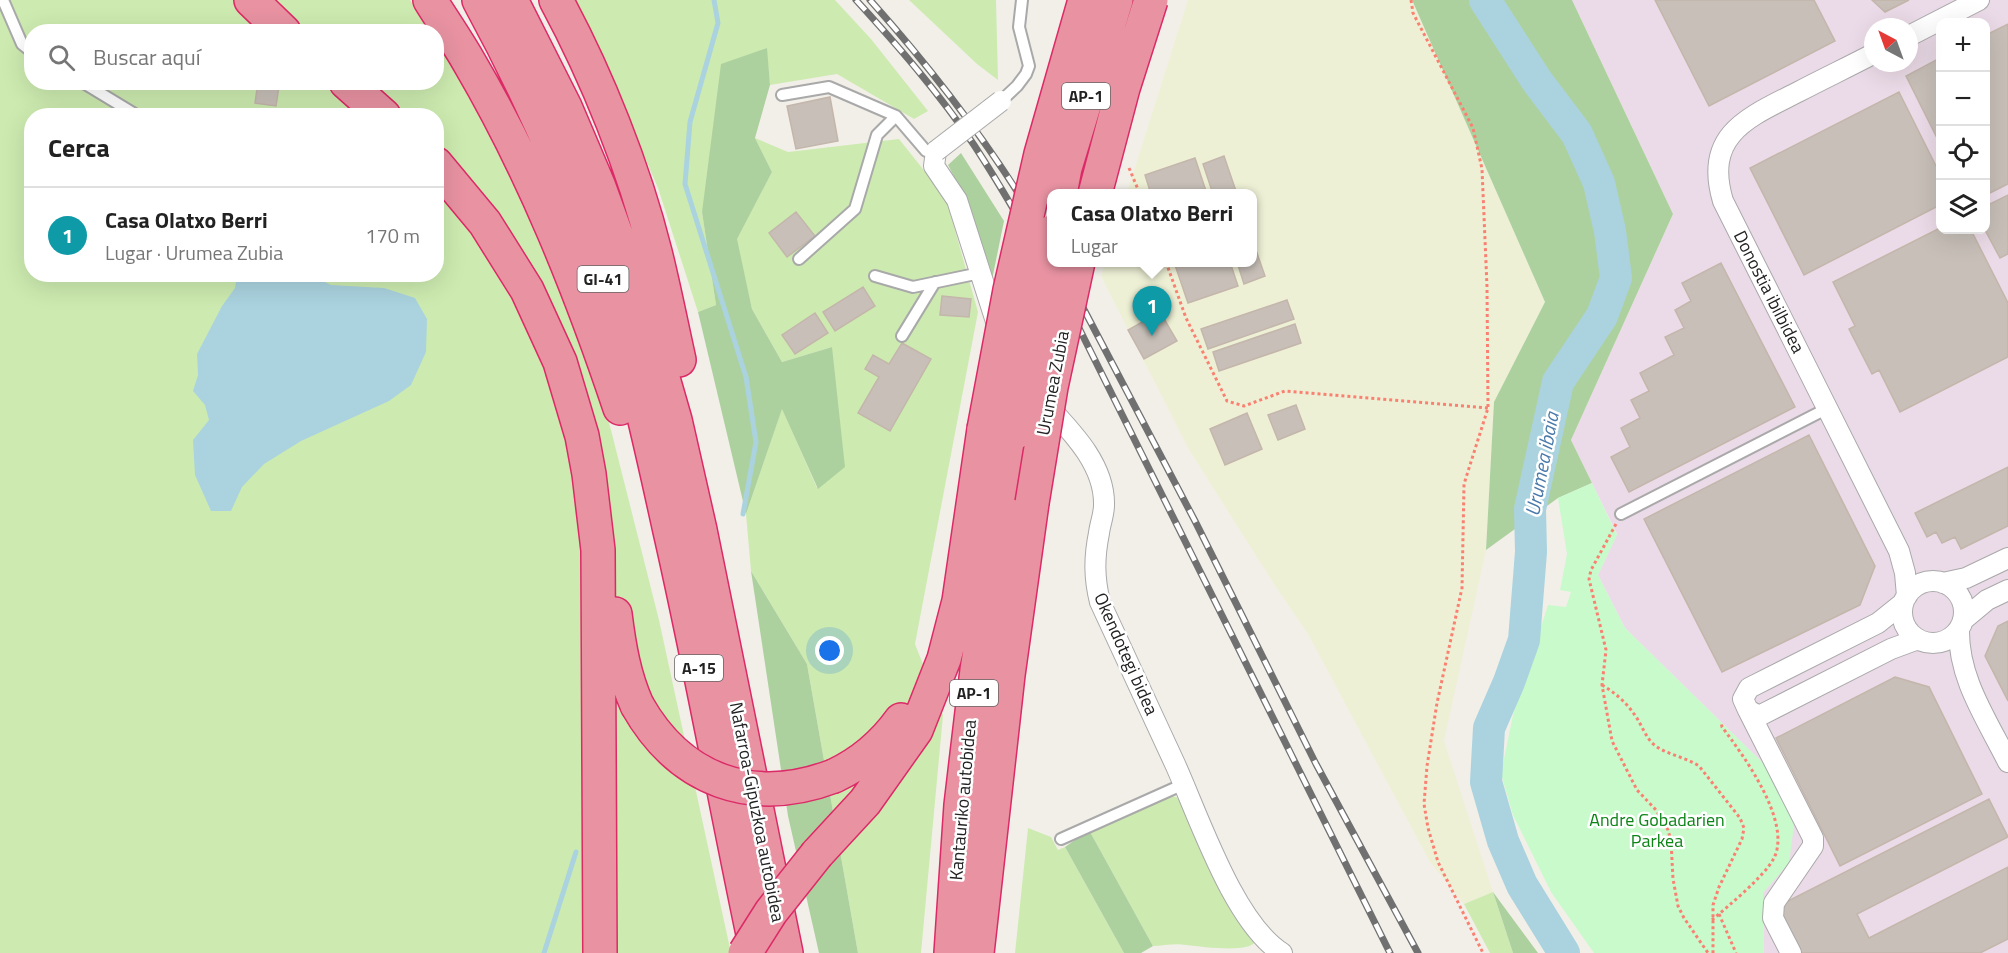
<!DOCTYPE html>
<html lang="es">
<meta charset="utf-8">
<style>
:root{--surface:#fff;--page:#f2f2f2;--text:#222;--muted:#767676;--line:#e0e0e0;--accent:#ea580c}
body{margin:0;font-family:"Titillium Web",sans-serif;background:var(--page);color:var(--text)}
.controls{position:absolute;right:18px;top:18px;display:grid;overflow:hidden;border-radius:12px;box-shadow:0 6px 24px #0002}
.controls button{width:54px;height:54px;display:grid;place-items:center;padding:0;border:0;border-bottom:2px solid var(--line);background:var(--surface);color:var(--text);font:30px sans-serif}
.compass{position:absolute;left:1864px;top:18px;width:54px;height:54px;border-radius:50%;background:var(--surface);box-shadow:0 6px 24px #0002;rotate:319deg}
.you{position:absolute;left:830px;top:651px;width:21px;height:21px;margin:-15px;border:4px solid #fff;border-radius:50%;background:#1a73e8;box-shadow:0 0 0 9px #1a73e833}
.badge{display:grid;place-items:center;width:39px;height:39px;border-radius:50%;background:var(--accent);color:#fff;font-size:20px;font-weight:700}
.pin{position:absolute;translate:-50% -50px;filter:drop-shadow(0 2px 3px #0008)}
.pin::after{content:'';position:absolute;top:32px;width:21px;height:18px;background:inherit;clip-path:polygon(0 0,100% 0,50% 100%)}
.popup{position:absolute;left:1047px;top:189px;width:210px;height:78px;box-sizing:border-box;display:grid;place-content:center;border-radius:12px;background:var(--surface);filter:drop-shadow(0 2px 4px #0005);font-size:20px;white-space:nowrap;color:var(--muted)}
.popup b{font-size:22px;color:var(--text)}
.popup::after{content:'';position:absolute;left:50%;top:100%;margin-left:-12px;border:12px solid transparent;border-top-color:var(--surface)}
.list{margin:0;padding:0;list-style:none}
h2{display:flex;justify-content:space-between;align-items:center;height:78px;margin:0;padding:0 24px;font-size:26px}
h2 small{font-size:20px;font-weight:400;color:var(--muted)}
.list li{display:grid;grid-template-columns:39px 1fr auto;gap:18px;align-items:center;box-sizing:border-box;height:96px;padding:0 24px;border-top:2px solid var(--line)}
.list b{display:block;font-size:22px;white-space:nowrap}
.list p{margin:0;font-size:20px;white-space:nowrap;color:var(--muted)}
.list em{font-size:20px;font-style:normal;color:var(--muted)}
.icon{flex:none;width:33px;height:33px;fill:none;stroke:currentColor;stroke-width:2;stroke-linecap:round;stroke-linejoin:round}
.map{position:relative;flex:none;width:2008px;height:953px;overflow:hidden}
.search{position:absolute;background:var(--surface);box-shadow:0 6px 24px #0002;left:24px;top:24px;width:420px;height:66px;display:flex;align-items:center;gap:15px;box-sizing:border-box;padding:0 21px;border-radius:24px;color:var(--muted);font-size:22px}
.panel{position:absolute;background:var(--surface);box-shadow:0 6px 24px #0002;left:24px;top:108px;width:420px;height:174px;border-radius:24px}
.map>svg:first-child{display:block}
</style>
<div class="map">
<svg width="2008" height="953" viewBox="0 0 2008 953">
<rect width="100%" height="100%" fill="#f2efe9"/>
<path fill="#ebdbe8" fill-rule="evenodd" d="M1572 0H2008V953H1764L1763 892 1789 863 1766 766 1625 628 1598 575 1617 534 1571 440 1673 214ZM1940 22H1986V230H1940ZM1873 27H1909V63H1873Z"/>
<path fill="#eef0d5" d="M1188 0H1412L1545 302 1494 402 1486 550 1444 741 1493 892 1464 904 1430 862 1308 634 1274 584 1188 448 1101 276 1105 263 1252 262V194L1127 193Z"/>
<path fill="#cdebb0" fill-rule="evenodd" d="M0 0H410L431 31 32 32V82H436L437 40 494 136 564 277 611 430 659 620 731 953H0ZM32 116H436V274H32Z
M572 0H835L871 39 928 111 914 119 837 74 770 85 766 48 702 212 716 305 698 312 658 188 597 48Z
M909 0H996L998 80 977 64Z
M755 138 788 152 899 139 946 198 978 312 915 644 943 715 921 953H858L807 664 751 571 746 514 782 408 817 488 832 347 782 362 752 309 736 239 772 172Z
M1171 796 1180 798 1255 942C1248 953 1204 947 1186 945 1175 943 1163 946 1153 946L1089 830Z
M1028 828 1051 837 1058 850 1065 847 1124 953H1015Z
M1493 892 1513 953H1490L1464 904Z"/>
<path fill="#add19e" d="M1412 0H1572L1673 214 1571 440 1592 483 1558 498 1486 550 1494 402 1545 302Z
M767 48 770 85 755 138 772 172 737 239 752 309 782 362 832 347 845 467 818 489 782 409 746 514 698 312 716 305 702 212 721 64Z
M961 153 1004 221 992 280 967 202 948 165Z
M751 571 807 664 858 953H819L788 816Z
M1089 830 1153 946 1141 953H1124L1065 847Z
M1493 892 1538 953H1513Z"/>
<path fill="#c8facc" d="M1592 483 1617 535 1598 575 1625 628 1766 766 1794 825 1789 863 1763 893 1764 953H1594L1551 892 1513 815 1501 774 1513 715 1548 605 1566 607 1571 592 1560 590 1567 554 1558 498Z"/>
<path fill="#aad3df" d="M237 275H311L331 285 384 288 415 298 427 319 426 352 411 385 389 401 301 441 264 464 242 487 231 511H211L195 475 193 440 209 420 205 405 193 391 198 375 197 354 222 306 235 288Z"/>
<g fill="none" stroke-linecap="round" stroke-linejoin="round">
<path stroke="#aad3df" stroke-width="5" d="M714 0 718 23 690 122 685 184 746 377 756 442 743 514
M544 953 576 852"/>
<path stroke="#aad3df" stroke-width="32" d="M1485 0 1537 81 1577 134 1599 183 1610 231 1616 278 1602 316 1558 382 1530 509 1531 552 1524 640 1509 682 1489 728 1486 782 1503 841 1522 885 1564 953"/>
</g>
<path fill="#c7bfb8" stroke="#c4b6ab" stroke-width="1.5" d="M1655 0H1814L1835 41 1709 106Z
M1872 0H1909L1885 12Z
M2008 24V184L1986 195V35Z
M1940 58V144L1906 76Z
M258 82 279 86 276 106 255 103Z
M1899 92 1940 174V205L1804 275 1750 168Z
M830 97 838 141 796 149 787 106Z
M1224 156 1237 194H1213L1203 164Z
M1195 158 1207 194H1151L1145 175Z
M2008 195V254L2000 258 1985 230 1986 206Z
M796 212 815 236 787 257 769 233Z
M1940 228V230H1971L2008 303V357L1900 412 1879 370 1872 374 1849 329 1855 326 1833 282Z
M1252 239 1265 276 1244 284 1237 262H1252Z
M1174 262H1230L1238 286 1188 303Z
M1721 263 1795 407 1629 492 1611 457 1630 447 1621 428 1640 418 1631 400 1649 391 1640 373 1674 355 1665 337 1684 328 1675 310 1691 301 1682 283Z
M863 287 875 306 835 331 823 312Z
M942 296 971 299 969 317 940 315Z
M1287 300 1294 319 1208 349 1201 329Z
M1160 312 1177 341 1144 359 1128 330Z
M815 313 828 333 795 354 782 335Z
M1295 324 1301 343 1219 371 1213 352Z
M902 343 931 359 890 431 858 413 879 377 865 369 873 355 889 364Z
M1296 405 1305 429 1278 440 1268 415Z
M1247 413 1262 449 1225 465 1210 429Z
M1809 435 1875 566 1860 605 1722 672 1644 519Z
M2008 467V526L1961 549 1955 537 1942 543 1936 532 1927 537 1915 513Z
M2008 621V701L1985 656 1998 626Z
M1895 677 1929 687 1982 794 1840 866 1776 738Z
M1989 799 2008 837 1857 914 1869 938 2008 867V939L1980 953H1801L1778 906Z"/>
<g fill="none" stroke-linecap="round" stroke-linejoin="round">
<g stroke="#a9a9a9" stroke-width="14">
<path id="lane" d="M3 0 22 44 32 52
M82 82 138 116
M782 95 829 87 896 116 926 151H936
M1001 101 1017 86 1026 74 1029 66 1019 27 1022 0
M799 259 855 209 877 135 896 116
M875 276 913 287 980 273
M902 336 935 282
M1621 514 1828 408
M1061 839 1184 784"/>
</g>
<g stroke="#a9a9a9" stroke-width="22">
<path id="street" d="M1909 36 1979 0
M1873 54C1848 67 1823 79 1798 92 1749 117 1703 134 1723 201L1899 551 1905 573 1907 596
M936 151 934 166 957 200 999 331
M1045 403C1070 430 1105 464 1104 505 1104 515 1100 524 1099 533 1094 558 1094 578 1100 602 1125 656 1150 710 1175 764 1199 817 1234 923 1282 953
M1902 612a31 31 0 1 1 62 0a31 31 0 1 1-62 0Z
M1943 583 1966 578 2008 558
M1903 603 1878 623 1749 688 1743 699 1748 710 1759 716 1891 649 1918 639
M1963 620 1987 600 2008 590
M1959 629C1958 678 1986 718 2008 762
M1748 710 1813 838V846L1774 903 1773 918 1791 953"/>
</g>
<g stroke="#dc2a67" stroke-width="36">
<path id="highway" d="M251 0 284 32
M430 0C443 21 457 41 469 62 533 171 580 289 620 408
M479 0C534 101 580 208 616 317 639 387 654 459 670 531 702 671 727 812 757 953
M511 0 565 107 599 187 643 309 675 420 700 530 786 953
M556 0C597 76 634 168 655 252 664 288 671 324 679 360
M346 82 384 116
M436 164 485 223 527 290 560 362 582 436 589 474 598 550 600 953
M615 614C619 646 624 676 637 705
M834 776C862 763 883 745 901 720
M817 854 865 802 916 730 944 659 959 601 984 429
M951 953 961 805 977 670 1013 434
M977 953 1008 675 1032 503"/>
</g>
<path stroke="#fa8072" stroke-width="3" stroke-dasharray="3 3" stroke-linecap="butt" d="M1411 0 1413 13 1473 128 1482 169 1487 287 1488 408 1464 484 1462 588 1437 703 1427 766 1424 804 1428 828 1438 862 1483 953
M1129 168 1140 194
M1166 262 1186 318 1227 401 1244 406 1285 391 1488 408
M1616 524 1591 570 1589 579 1606 650 1602 685 1612 741 1637 790 1656 810 1668 830 1671 841 1673 879 1678 906 1684 918 1708 953
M1602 685C1614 692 1626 702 1634 714 1641 723 1644 734 1652 743 1665 755 1684 756 1699 766L1740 818 1744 828 1742 839 1719 887 1713 905V953
M1719 914 1736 953
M1712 920C1728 906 1764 877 1774 858 1792 822 1744 756 1722 727L1721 722"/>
<use href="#lane" stroke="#fff" stroke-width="10"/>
<use href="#street" stroke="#fff" stroke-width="20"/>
<use href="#highway" stroke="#e892a2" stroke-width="33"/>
<g stroke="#707070" stroke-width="7">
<path id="rail" d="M856 0C898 46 939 93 974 145 1008 197 1038 251 1068 306L1390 953
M870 0C939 77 1001 159 1052 249
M1059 262 1195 521 1316 764 1418 953"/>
</g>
<use href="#rail" stroke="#fff" stroke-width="4.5" stroke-dasharray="14" stroke-linecap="butt"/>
<g stroke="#a9a9a9" stroke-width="22" stroke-linecap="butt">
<path id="street-bridge" d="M936 151 1001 101"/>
</g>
<g stroke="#dc2a67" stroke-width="36" stroke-linecap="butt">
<path id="highway-bridge" d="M1060 194 1065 168 1116 0
M1095 194 1123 88 1151 0
M984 429 1010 290 1041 154 1085 0
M1013 434 1037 299 1052 232
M1032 503 1051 387 1078 262
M637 705C680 781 752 807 834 776
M745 953 771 912 817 854"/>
</g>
<use href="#street-bridge" stroke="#fff" stroke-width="20"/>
<use href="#highway-bridge" stroke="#e892a2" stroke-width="33"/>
</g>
<g text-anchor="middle" stroke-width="5" stroke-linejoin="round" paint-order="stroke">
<g fill="#fff" stroke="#646464" stroke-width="1.5">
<rect x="1062" y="83" width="48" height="26" rx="4.5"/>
<rect x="577.5" y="266" width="51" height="26" rx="4.5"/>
<rect x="675" y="655" width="48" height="26" rx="4.5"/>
<rect x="950" y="680" width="48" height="26" rx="4.5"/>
</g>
<g font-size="16" font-weight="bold" fill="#222">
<text x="1086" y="102">AP-1</text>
<text x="603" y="285">GI-41</text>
<text x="699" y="674">A-15</text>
<text x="974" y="699">AP-1</text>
</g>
<g font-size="18" fill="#222" stroke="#fff">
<text transform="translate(1769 292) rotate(63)" y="6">Donostia ibilbidea</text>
<text transform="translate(1053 383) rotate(-79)" y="6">Urumea Zubia</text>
<text transform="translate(1126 654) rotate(66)" y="6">Okendotegi bidea</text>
<text transform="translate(963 800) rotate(-85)" y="6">Kantauriko autobidea</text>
<text transform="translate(757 812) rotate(79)" y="6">Nafarroa-Gipuzkoa autobidea</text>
</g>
<g font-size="18" fill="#0c8416" stroke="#fff">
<text x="1657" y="826">Andre Gobadarien<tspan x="1657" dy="21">Parkea</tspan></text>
</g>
<g font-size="20" font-style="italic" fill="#4a7aab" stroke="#fff">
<text transform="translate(1542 464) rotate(-79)" y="7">Urumea ibaia</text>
</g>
</g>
</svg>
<div class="controls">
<button>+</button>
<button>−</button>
<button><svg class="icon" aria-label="locate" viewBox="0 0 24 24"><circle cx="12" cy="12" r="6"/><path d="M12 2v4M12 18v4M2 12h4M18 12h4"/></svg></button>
<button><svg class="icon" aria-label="layers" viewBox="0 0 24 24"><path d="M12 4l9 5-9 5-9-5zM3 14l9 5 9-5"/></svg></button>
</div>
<svg class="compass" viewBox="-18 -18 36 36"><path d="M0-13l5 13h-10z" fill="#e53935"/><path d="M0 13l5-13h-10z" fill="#767676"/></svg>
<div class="you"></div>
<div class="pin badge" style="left:1152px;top:336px;background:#0f9aa8">1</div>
<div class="popup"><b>Casa Olatxo Berri</b>Lugar</div>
<div class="search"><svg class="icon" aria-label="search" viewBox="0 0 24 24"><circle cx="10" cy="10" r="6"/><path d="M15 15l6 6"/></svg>Buscar aquí</div>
<section class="panel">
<h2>Cerca<small></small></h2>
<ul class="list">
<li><span class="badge" style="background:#0f9aa8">1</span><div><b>Casa Olatxo Berri</b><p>Lugar · Urumea Zubia</p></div><em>170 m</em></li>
</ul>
</section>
</div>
